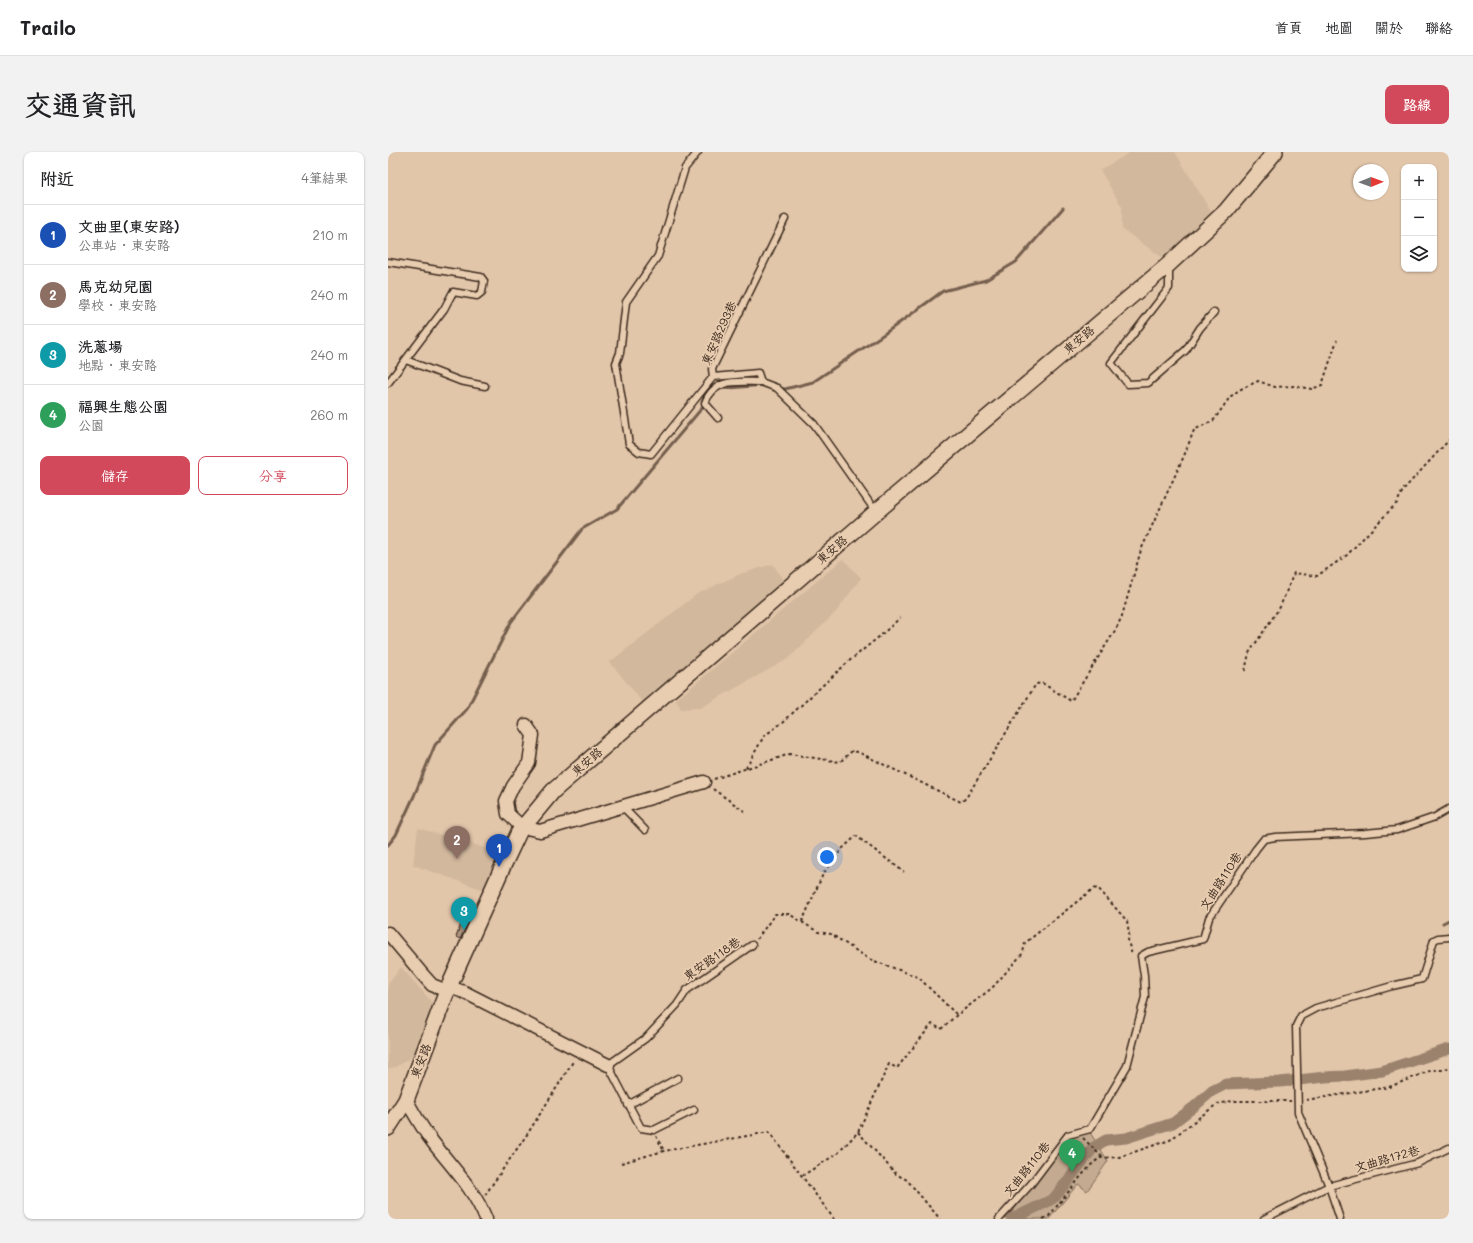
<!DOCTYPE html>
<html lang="zh-TW">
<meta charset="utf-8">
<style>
:root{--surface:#fff;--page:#f2f2f2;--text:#202124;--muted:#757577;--line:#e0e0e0;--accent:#d1495b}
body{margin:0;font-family:Mali,"LXGW WenKai TC",sans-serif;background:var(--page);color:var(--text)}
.controls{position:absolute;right:12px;top:12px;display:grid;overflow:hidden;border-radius:8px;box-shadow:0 1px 3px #0004}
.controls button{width:36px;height:36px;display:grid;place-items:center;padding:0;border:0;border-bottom:1px solid var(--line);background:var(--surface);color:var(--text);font:20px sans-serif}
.compass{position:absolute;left:965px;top:12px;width:36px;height:36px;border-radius:50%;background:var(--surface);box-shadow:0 1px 3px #0004;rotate:89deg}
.you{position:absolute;left:439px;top:705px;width:14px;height:14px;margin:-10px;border:3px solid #fff;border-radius:50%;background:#1a73e8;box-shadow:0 0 0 6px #1a73e833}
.badge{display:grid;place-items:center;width:26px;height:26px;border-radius:50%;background:var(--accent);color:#fff;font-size:13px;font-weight:700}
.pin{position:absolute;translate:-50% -33px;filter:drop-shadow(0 1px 2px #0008)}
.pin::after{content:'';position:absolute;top:21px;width:14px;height:12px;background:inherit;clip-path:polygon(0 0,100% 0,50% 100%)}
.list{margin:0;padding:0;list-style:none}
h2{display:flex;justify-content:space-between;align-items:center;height:52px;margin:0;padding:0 16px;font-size:17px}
h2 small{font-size:13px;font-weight:400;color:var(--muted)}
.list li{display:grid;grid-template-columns:26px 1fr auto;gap:12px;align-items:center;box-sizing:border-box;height:60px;padding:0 16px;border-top:1px solid var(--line)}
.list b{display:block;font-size:15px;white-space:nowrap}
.list p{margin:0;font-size:13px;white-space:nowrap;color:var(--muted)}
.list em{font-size:13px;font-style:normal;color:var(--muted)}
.actions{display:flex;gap:8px;padding:12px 16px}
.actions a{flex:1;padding:9px 0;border:1px solid var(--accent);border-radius:8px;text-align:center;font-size:14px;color:var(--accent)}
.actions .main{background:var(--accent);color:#fff}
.icon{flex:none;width:22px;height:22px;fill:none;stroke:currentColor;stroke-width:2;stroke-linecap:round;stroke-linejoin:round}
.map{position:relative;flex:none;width:1061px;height:1067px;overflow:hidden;border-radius:8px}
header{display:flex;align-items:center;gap:24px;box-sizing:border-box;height:56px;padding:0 20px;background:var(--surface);border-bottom:1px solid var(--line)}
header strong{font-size:19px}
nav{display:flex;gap:22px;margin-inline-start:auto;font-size:14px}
.intro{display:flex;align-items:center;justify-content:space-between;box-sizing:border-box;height:96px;padding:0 24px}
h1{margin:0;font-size:28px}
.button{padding:10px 18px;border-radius:8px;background:var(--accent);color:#fff;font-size:14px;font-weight:700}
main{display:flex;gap:24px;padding:0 24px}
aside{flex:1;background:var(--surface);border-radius:8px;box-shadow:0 1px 3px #0004}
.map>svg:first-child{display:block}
</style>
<header>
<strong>Trailo</strong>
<nav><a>首頁</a><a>地圖</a><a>關於</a><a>聯絡</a></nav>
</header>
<div class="intro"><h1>交通資訊</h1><a class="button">路線</a></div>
<main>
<aside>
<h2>附近<small>4筆結果</small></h2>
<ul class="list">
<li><span class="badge" style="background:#1a4fb4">1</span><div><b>文曲里(東安路)</b><p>公車站 · 東安路</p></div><em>210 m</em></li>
<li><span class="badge" style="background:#8d6e63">2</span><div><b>馬克幼兒園</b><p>學校 · 東安路</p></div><em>240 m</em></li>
<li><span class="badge" style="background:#0f9aa8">3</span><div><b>洗蔥場</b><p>地點 · 東安路</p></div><em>240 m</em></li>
<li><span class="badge" style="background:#2e9e5b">4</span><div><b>福興生態公園</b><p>公園</p></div><em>260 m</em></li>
</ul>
<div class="actions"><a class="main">儲存</a><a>分享</a></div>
</aside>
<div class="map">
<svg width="1061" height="1067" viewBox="0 0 1061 1067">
<rect width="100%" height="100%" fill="#e2c6aa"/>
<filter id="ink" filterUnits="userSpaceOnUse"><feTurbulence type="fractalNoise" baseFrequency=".025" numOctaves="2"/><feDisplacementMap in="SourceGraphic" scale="8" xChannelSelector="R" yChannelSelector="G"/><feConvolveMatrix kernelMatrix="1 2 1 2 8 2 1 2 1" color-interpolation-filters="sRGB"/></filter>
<g filter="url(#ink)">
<path fill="#d2b89d" d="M743 0H787L825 63 775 106 734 77V55L712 18Z
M455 407 473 426 448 460 400 507 312 556 293 557 288 548Z
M385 412 396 430 256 552 222 510 309 442 352 422Z
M30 676 114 701 99 739 25 713Z
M13 815 49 856 30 901 8 915 0 917V832Z"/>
<path fill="#c3aa90" stroke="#7f6a57" d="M701 979 720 1009 699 1039 690 1032 661 1067H617L624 1060 685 983Z"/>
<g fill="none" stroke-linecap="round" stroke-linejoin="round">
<path stroke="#745f4d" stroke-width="3" d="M391 236 397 237 425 230 496 182 555 139 598 128 628 110 675 56
M0 693 8 683 26 644 47 593 79 557 123 470 194 377 229 357 330 237 376 233
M1055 771 1061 768"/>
<path stroke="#9a826d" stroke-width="11" d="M624 1067 661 1049 667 1045 706 995 718 988 738 986 785 971 807 954 824 939 838 932 892 930 937 925 957 924 994 919 1061 897"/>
</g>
<path fill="#ae967f" stroke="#3b2a1e" d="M75 767 81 769 72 787 68 785Z"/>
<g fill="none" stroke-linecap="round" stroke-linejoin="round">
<g stroke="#3b2a1e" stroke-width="9">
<path id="service" d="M310 0 297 16 270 104 238 150 232 201 228 211 241 292 251 300 263 302 325 225
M397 67 324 217 325 225 370 221 373 230 389 236 426 272 488 360
M0 110 93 125 96 129 94 140 89 144 65 140 56 157 0 231
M781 115V136L723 211 740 232 760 231 798 198 812 176 826 160
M18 208 72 229 97 234
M330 266 317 251C327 225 350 230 373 230
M234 654 257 678
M240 953 290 926
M306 958 266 978 253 976 220 913 258 886 289 853 299 838 364 793
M611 1067 643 1032 680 983 702 977 739 914 757 845 756 823 753 804 760 800 815 787 821 766 868 697 876 687 887 685 977 681 1009 678 1047 665 1061 657
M876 1067 941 1034 1030 1011 1061 996
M952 1067 941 1034 910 960 908 874 913 864 928 856 1004 834 1034 827 1046 788 1050 786 1061 785"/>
</g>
<g stroke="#3b2a1e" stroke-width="15">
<path id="minor" d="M138 573 145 583 141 611 125 634 118 649 120 662 134 675 152 679 316 630
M0 781 35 823 44 833 59 839 67 837 76 840 220 913
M18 948C26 961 33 974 41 985 62 1014 84 1033 98 1067"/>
</g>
<g stroke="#3b2a1e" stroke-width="18">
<path id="tertiary" d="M0 976 18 948 59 839 115 714 131 680 165 639 488 360 780 113 838 59 887 0"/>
</g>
<path stroke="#3b2a1e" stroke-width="2" stroke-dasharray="3 3" stroke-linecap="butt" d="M857 519 861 501 892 455 906 421 929 424 959 403 1009 351 1015 338 1061 288
M358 616 376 584 395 570 460 510 492 484 512 466
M326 627 402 602 452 610 464 599 470 600 573 650 578 646 648 532 654 531 683 549 728 477 734 464 753 398 796 304 806 278 826 268 842 245 851 238 870 229 887 235 906 234 924 237 934 233 949 188
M325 637 359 661
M414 770 435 722 454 697 468 684 516 720
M369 787 387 762H401L430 780 443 782 481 807 530 825 569 863
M918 948 1001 935 1044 918H1056L1061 915
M470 980 508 1022 519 1028 552 1067
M268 984 276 999
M695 986 714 1005
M233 1011 276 999 381 980 446 1067
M414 1024 450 1001 470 980 501 912 509 916 544 872 553 877 569 863 604 836 635 801 637 791 705 737 710 736 739 769 741 781 740 789 743 800 746 801
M97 1043 140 981 186 908
M655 1067 661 1064 694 1023 705 1011 712 1006 731 1005 782 988 829 952 845 949H903"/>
<use href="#service" stroke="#e9cdb0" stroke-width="6"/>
<use href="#minor" stroke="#e9cdb0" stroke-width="12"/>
<use href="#tertiary" stroke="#e9cdb0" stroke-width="15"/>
</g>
</g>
<g text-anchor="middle" stroke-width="3.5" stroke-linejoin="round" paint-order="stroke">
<g font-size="12" fill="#3b2a1e" stroke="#e9cdb0">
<text transform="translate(331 181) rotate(-66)" y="4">東安路293巷</text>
<text transform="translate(691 188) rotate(-40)" y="4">東安路</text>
<text transform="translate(444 398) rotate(-41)" y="4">東安路</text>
<text transform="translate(199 610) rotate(-41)" y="4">東安路</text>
<text transform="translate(833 729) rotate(-57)" y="4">文曲路110巷</text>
<text transform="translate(324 807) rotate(-35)" y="4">東安路118巷</text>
<text transform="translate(33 909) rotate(-69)" y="4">東安路</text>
<text transform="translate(999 1007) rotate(-16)" y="4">文曲路172巷</text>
<text transform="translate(639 1017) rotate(-51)" y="4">文曲路110巷</text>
</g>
</g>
</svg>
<div class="controls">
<button>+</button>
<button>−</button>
<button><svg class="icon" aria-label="layers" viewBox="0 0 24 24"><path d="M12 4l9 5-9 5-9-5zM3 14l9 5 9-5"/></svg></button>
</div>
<svg class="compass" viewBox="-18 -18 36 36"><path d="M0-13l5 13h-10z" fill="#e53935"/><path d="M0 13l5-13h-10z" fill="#757577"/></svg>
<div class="you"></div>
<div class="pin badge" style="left:111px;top:715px;background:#1a4fb4">1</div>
<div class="pin badge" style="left:69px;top:707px;background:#8d6e63">2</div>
<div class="pin badge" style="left:76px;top:778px;background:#0f9aa8">3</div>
<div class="pin badge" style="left:684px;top:1020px;background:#2e9e5b">4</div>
</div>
</main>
